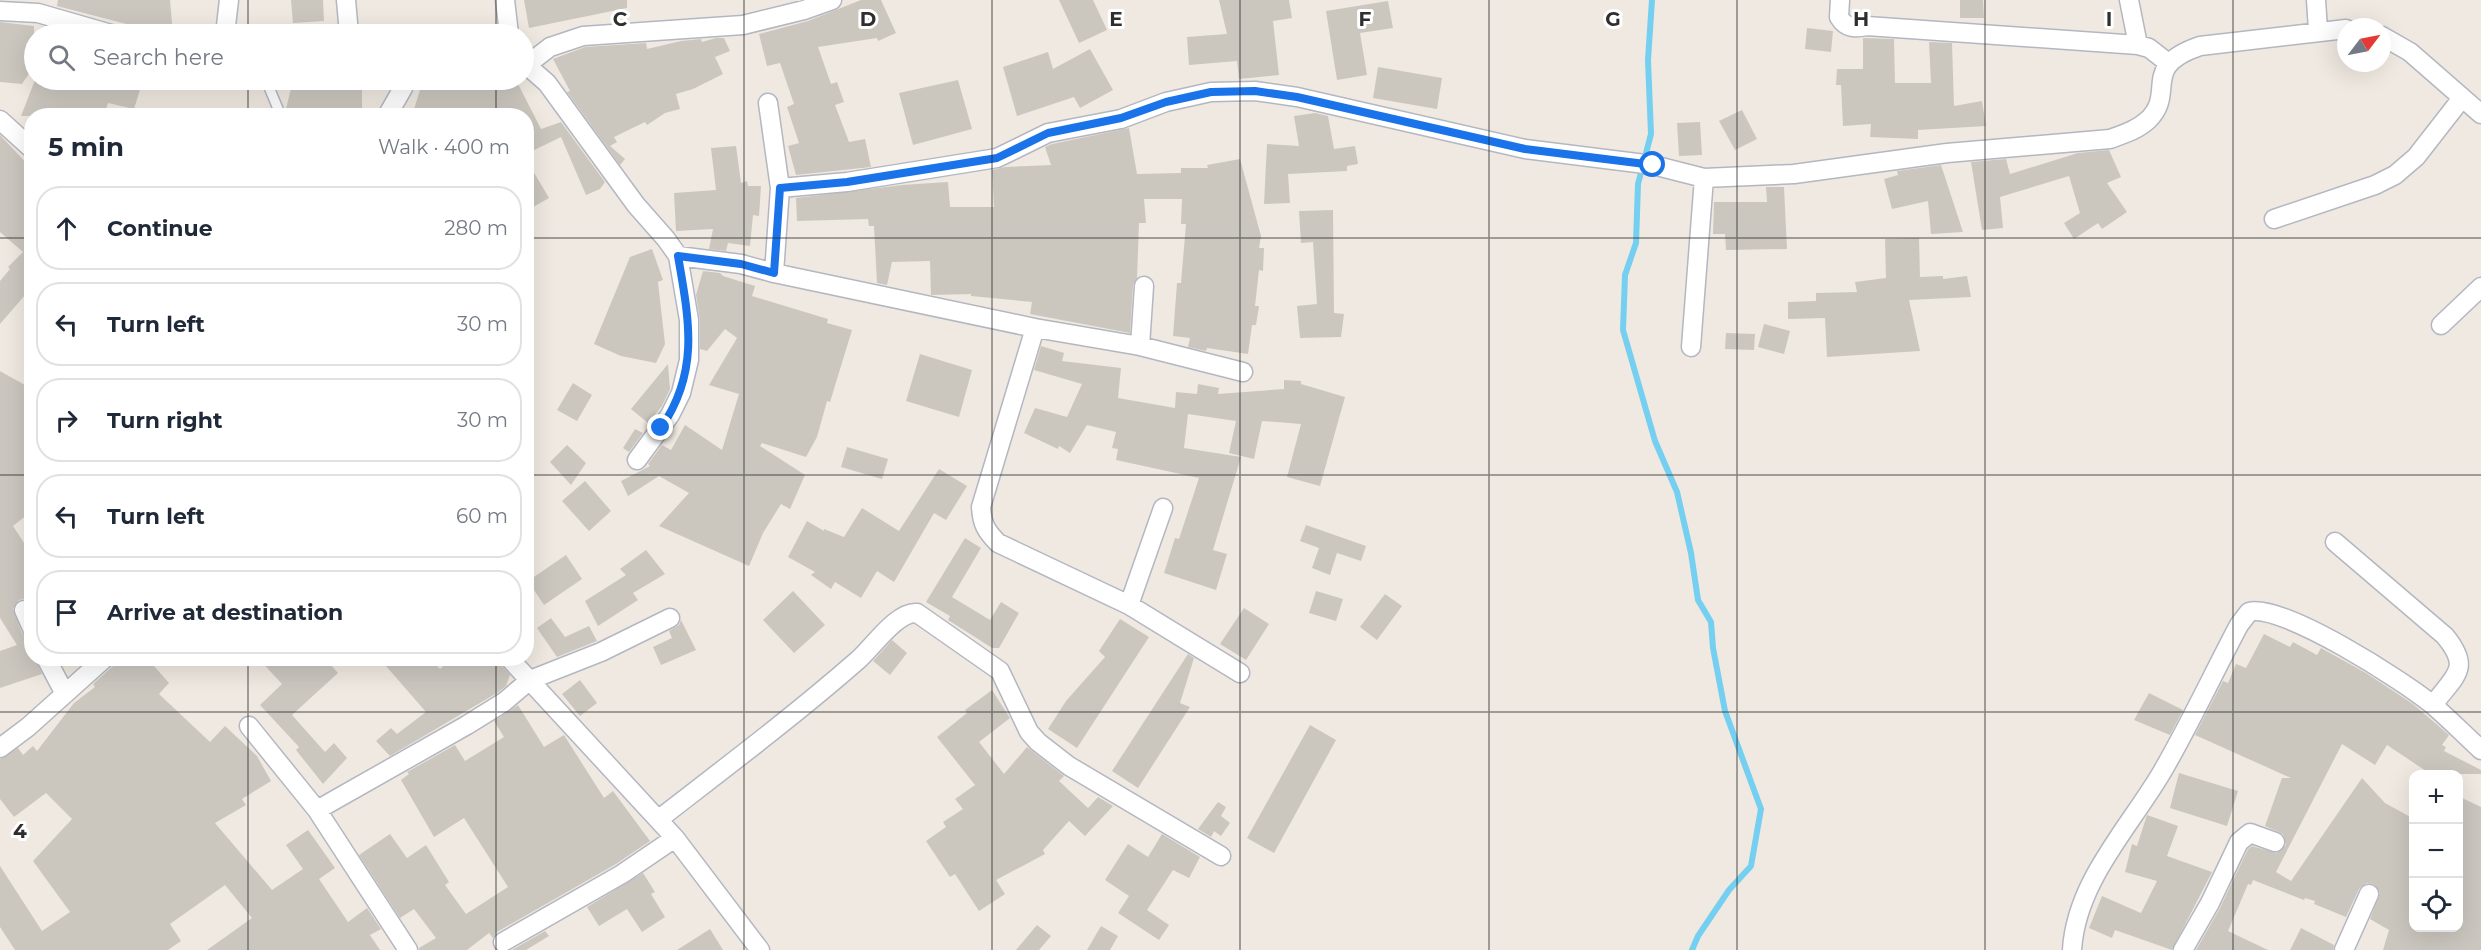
<!DOCTYPE html>
<meta charset="utf-8">
<style>
:root{--surface:#fff;--page:#f2f2f3;--text:#1f2937;--muted:#747a83;--line:#e0e1e3}
body{margin:0;font-family:Montserrat,sans-serif;background:var(--page);color:var(--text)}
.controls{position:absolute;right:18px;bottom:18px;display:grid;overflow:hidden;border-radius:12px;box-shadow:0 6px 24px #0002}
.controls button{width:54px;height:54px;display:grid;place-items:center;padding:0;border:0;border-bottom:2px solid var(--line);background:var(--surface);color:var(--text);font:30px sans-serif}
.compass{position:absolute;left:2337px;top:18px;width:54px;height:54px;border-radius:50%;background:var(--surface);box-shadow:0 6px 24px #0002;rotate:58deg}
.stop{position:absolute;width:18px;height:18px;margin:-14px;border:4px solid #1a73e8;border-radius:50%;background:#fff}
.stop.end{background:#1a73e8;border-color:#fff;box-shadow:0 2px 6px #0008}
.list{margin:0;padding:0;list-style:none}
h2{display:flex;justify-content:space-between;align-items:center;height:78px;margin:0;padding:0 24px;font-size:26px}
h2 small{font-size:20px;font-weight:400;color:var(--muted)}
.list li{display:grid;grid-template-columns:39px 1fr auto;gap:18px;align-items:center;box-sizing:border-box;height:84px;margin:0 12px 12px;padding:0 12px;border:2px solid var(--line);border-radius:24px}
.list b{display:block;font-size:22px;white-space:nowrap}
.list em{font-size:20px;font-style:normal;color:var(--muted)}
.icon{flex:none;width:33px;height:33px;fill:none;stroke:currentColor;stroke-width:2;stroke-linecap:round;stroke-linejoin:round}
.map{position:relative;flex:none;width:2481px;height:950px;overflow:hidden}
.search{position:absolute;background:var(--surface);box-shadow:0 6px 24px #0002;left:24px;top:24px;width:510px;height:66px;display:flex;align-items:center;gap:15px;box-sizing:border-box;padding:0 21px;border-radius:33px;color:var(--muted);font-size:22px}
.panel{position:absolute;background:var(--surface);box-shadow:0 6px 24px #0002;left:24px;top:108px;width:510px;height:558px;border-radius:24px}
.map>svg:first-child{display:block}
</style>
<div class="map">
<svg width="2481" height="950" viewBox="0 0 2481 950">
<rect width="100%" height="100%" fill="#efe9e1"/>
<g fill="none" stroke-linecap="round" stroke-linejoin="round">
<path stroke="#75cff0" stroke-width="6" d="M1652 0 1648 60 1651 134 1638 184 1636 243 1625 275 1623 330 1655 441 1677 492 1691 553 1698 600 1711 622 1713 648 1725 711 1761 809 1751 866 1729 890 1698 936 1692 950"/>
</g>
<path fill="#cbc7bf" d="M58 0H170L173 34H139L138 27 57 6Z
M291 0H323L324 21 293 23Z
M524 0H627V8L529 28Z
M861 0H881L896 33 878 41 877 38 818 47 831 84 837 82 844 102 835 105 849 142 865 139 871 167 796 175 788 146 799 143 787 107 794 104 780 63 767 66 759 34 808 21Z
M1059 0H1093L1107 30 1079 43Z
M1219 0H1289L1292 18 1273 21 1279 75 1239 79 1237 61 1189 65 1187 37 1227 34Z
M1960 0H1983L1984 18H1960Z
M1388 1 1393 28 1360 33 1367 75 1337 80 1326 11Z
M0 22 34 26V66L22 84 0 82Z
M1807 28 1833 31 1831 52 1805 49Z
M716 38H724L730 51 715 57 723 74 693 89 676 94 680 109 665 113 647 125 645 122 614 137 617 142 610 146 625 159 620 165 567 92 570 91 553 59 585 47 646 43 647 49 681 41 701 39 702 42Z
M1863 38 1894 39 1895 83H1931L1929 42 1952 43 1954 106 1982 101 1986 126 1918 130V139L1870 137 1871 124 1843 126 1841 85H1836L1837 69H1863Z
M1090 49 1113 90 1080 108 1074 97 1017 116 1003 67 1048 52 1053 69Z
M1378 67 1442 78 1437 109 1373 98Z
M35 80H143L134 109 108 103 104 116H21Z
M293 80H362V116H315L286 109Z
M423 80H516L541 129 561 122 605 182 600 189 586 195 561 137 526 154V116H412Z
M958 80 972 129 913 145 899 93Z
M1742 110 1757 139 1735 150 1719 121Z
M1315 113 1328 116 1334 149 1355 146 1358 164 1347 166V171L1288 174 1290 203 1264 204 1267 144 1299 146 1294 116Z
M1700 122 1702 155 1679 156 1677 123Z
M1129 128 1137 174 1181 173V168H1208L1207 165 1240 159 1261 236 1259 248H1264L1263 271 1259 270 1255 306H1259L1256 325H1252L1248 354 1207 348 1206 351 1188 347 1190 338 1173 336 1177 283H1181L1186 224H1181L1182 199H1144L1146 223H1139L1137 278 1133 285 1130 333 1030 314 1032 302 971 296V294L931 295 930 261 892 262 887 285 877 283 874 226H869L868 219 797 221 796 198 902 185 948 182 950 207H994L992 170 1005 167 1051 165 1045 147 1052 144Z
M0 135 32 169V287L0 324V281L10 269 8 267 23 252 0 232Z
M736 146 741 183 747 181 748 186H761L759 216 753 215 750 246 728 243 726 251 709 249 713 229 676 231 674 193 716 190 711 148Z
M2109 150 2121 177 2107 183 2127 212 2102 229 2098 223 2074 239 2064 223 2080 213 2069 176 2000 197 2003 228 1982 230 1971 162 2006 159 2010 174 2078 153Z
M526 159 549 198 526 211Z
M1941 165 1963 232 1931 234 1928 201 1892 209 1884 179 1898 175 1897 171Z
M1766 187H1784L1787 249 1726 250 1725 234H1713L1714 202H1767Z
M1333 210 1334 313 1344 314 1341 337 1300 338 1297 306 1317 304 1313 242 1301 243 1299 211Z
M1919 238 1920 277 1943 276V279L1967 276 1971 297 1909 300 1920 351 1827 357 1825 318 1788 319V302L1816 301V293L1857 292 1855 282 1886 278 1885 239Z
M652 249 663 280 658 282 665 344 656 363 621 356 594 344 630 257Z
M703 271 720 273 723 276 755 286 752 296 828 319 827 323 852 330 830 402 827 401 817 437 806 457 762 443 760 446 805 475 790 509 781 504 763 533 749 566 659 526 689 493 659 476 628 496 621 481 650 466 648 464 662 445 671 450 685 425 722 450 739 394 709 385 737 338 725 329 707 351 700 349V320L696 295Z
M1764 324 1790 331 1784 354 1758 347Z
M1726 333 1755 334 1754 350 1725 349Z
M1041 346 1064 353 1062 361 1121 368 1118 398 1175 408 1176 392 1197 394 1198 384 1219 388 1218 394 1284 389V380L1301 381V384L1345 397 1320 486 1287 477 1301 424 1262 421 1254 459 1229 453 1236 421 1188 414 1184 448 1241 457 1213 550 1227 554 1216 590 1164 573 1175 538 1179 539 1199 478 1116 460 1118 449 1112 448 1116 432 1087 425 1070 453 1059 446 1058 449 1024 433 1035 408 1067 417 1082 384 1034 370Z
M920 354 972 370 959 417 906 401Z
M668 364 670 389 662 406 648 423 631 409Z
M0 371 32 389V511L13 526 32 555V596L19 600 13 609 22 633 28 638 32 658H35L42 674 0 688V651L17 645 0 618Z
M573 383 592 395 577 421 557 410Z
M635 429 643 433 629 452 623 448Z
M567 445 586 463 571 485 550 462Z
M847 447 888 459 882 479 841 467Z
M939 469 967 486 946 520 934 513 894 582 877 571 861 598 835 582 831 589 811 575 815 572 788 557 807 521 824 531V529L844 537 862 508 899 531Z
M585 481 611 511 589 531 562 501Z
M1306 525 1366 546 1361 561 1337 553 1330 575 1312 568 1319 548 1300 541Z
M965 538 981 548 952 597 990 620 1001 602 1019 613 999 648H992L978 639 948 620 950 616 926 602Z
M646 550 665 574 633 593 638 600 598 626 585 601 626 575 620 569Z
M566 555 582 579 544 605 528 581Z
M793 591 825 625 794 653 763 620Z
M1316 591 1343 599 1336 621 1309 613Z
M1385 594 1402 606 1377 640 1360 627Z
M1244 608 1269 624 1246 660 1220 644Z
M551 618 565 637 589 626 597 641 557 657 537 628Z
M1120 619 1149 637 1077 748 1048 729 1066 701 1105 657 1099 651Z
M681 620 696 650 661 665 653 647 672 638 669 631 679 625Z
M2264 634 2290 647 2293 642 2317 655 2321 648 2366 673 2413 704 2449 735 2442 745 2446 747 2444 751 2481 770V774H2441L2431 770 2429 773 2387 745 2375 765 2342 744 2276 872 2291 881 2362 778 2385 803 2414 819V927H2458V796L2481 807V950H2383L2389 930 2370 919 2380 893 2373 884 2367 883 2359 889 2346 917 2314 904 2315 901 2305 898 2304 900 2253 880 2251 885 2248 884 2228 931 2268 950H2196L2220 908 2248 849 2252 846 2276 853 2286 845 2283 834 2265 826 2282 778H2291L2195 735 2223 681 2228 683 2236 664 2246 668Z
M892 640 907 653 890 675 873 661Z
M1188 654 1194 658 1180 703 1190 707 1138 788 1112 771Z
M59 658H88L79 666 76 662 63 666Z
M116 658H147L169 683 159 694 210 742 225 726 257 756 271 781 242 799 246 805 215 823 272 890 303 869 286 845 308 830 335 868 319 879 348 922 367 908 381 929 370 935 380 950H207L252 918 225 885 170 924 181 941 168 950H15L0 927V866L42 931 70 912 33 861 72 819 46 793 14 817 0 799V759L18 748 23 755 33 746 37 751 74 703 95 687 93 684 113 666Z
M258 658H325L338 673 292 715 325 752 334 743 347 758 323 784 296 750 299 747 260 705 282 684Z
M379 658H430L440 669 452 658H488L499 663 510 675 506 686 497 693 390 756 376 741 391 728 397 734 426 712Z
M580 680 597 703 580 716 562 694Z
M992 690 1010 718 979 742 1004 774 1027 747 1064 776 1059 781 1088 808 1098 797 1113 806 1085 836 1069 821 1043 850 1045 854 996 880 1005 894 979 911 955 874 950 877 926 841 946 827 943 822 963 809 955 799 975 785 937 737 967 713 965 710Z
M2149 693 2183 710 2170 735 2134 720Z
M518 705 544 747 564 735 604 798 613 791 650 841 616 864 497 932 493 938 489 933 467 950H419V948L436 938 414 909 400 918 359 855 390 834 407 858 426 845 449 882 445 885 466 914 508 887 464 818 434 837 401 780 409 774 407 772 455 745 465 761 504 737 494 721Z
M1310 725 1336 740 1274 853 1247 838Z
M2179 773 2238 791 2227 826 2170 808Z
M1218 802 1226 807 1221 816 1230 823 1221 836 1214 831 1211 837 1198 829Z
M2147 815 2178 826 2167 856 2212 872 2172 950 2115 930 2112 938 2089 928 2102 896 2141 913 2157 881 2125 872 2132 844 2137 846Z
M1162 834 1200 857 1189 878 1173 870 1147 910 1169 925 1159 940 1118 913 1129 896 1105 880 1128 844 1148 857Z
M643 873 655 892 651 894 665 917 642 932 627 909 599 926 587 907Z
M1037 925 1051 936 1039 950H1016Z
M1101 926 1118 936 1110 950H1087Z
M2301 928 2334 945 2333 950H2290Z
M710 929 723 950H677Z
M545 931 549 936 526 950H512Z"/>
<g fill="none" stroke-linecap="round" stroke-linejoin="round">
<g stroke="#b4b7c1" stroke-width="12">
<path id="lane" d="M266 80 281 116"/>
</g>
<g stroke="#b4b7c1" stroke-width="21">
<path id="street" d="M346 0 349 34
M505 0 509 34
M1840 0 1839 17C1846 29 1855 28 1867 26L2138 45 2149 48 2167 62
M2129 0 2138 45
M2316 0 2318 30
M0 11 38 13 111 34
M225 34 229 0
M2382 36 2410 52 2481 114
M524 63 547 83 636 205 666 239 678 256 689 320V360L681 393 670 415 637 460
M528 64 550 47 583 36 743 25 804 10 832 0
M387 116 403 88 404 80
M0 120 32 149
M780 188 847 182 997 158 1048 133 1121 119 1166 102 1211 92 1255 91 1297 97 1525 149 1653 165 1704 178 1794 174 1947 153 2110 139C2124 134 2137 130 2148 120 2177 92 2139 67 2200 46L2346 29
M2274 219 2375 185 2395 175 2416 157 2462 98
M678 256 741 264 774 273 780 188 768 103
M774 273 1035 328 1140 346 1243 372
M2441 325 2481 287
M1035 328 981 507C982 524 986 531 998 543L1129 605 1240 673
M1140 346 1144 286
M1691 347 1704 178
M2335 542 2445 636C2472 669 2455 675 2433 705
M1129 605 1163 508
M24 610 32 628
M46 658 65 694
M509 658 675 838 760 950
M249 726 317 810
M0 748 28 727 105 658
M659 819C726 767 794 716 858 660 873 647 897 611 917 613L1000 671 1029 732 1038 742 1069 766 1221 856
M503 942 622 874 675 838
M408 950 317 810 467 725 504 702 530 680 601 652 670 618
M2072 950C2076 882 2129 828 2162 772 2190 724 2213 674 2239 625L2249 612C2281 602 2407 683 2434 706 2450 720 2465 735 2481 750
M2183 950 2210 903 2239 842 2250 833 2275 842
M2344 950 2369 894"/>
</g>
<use href="#lane" stroke="#fff" stroke-width="9"/>
<use href="#street" stroke="#fff" stroke-width="18"/>
</g>
<g fill="none" stroke-linecap="round" stroke-linejoin="round">
<path stroke="#1a73e8" stroke-width="8" d="M661 428C700 371 689 320 678 256L741 264 774 273 780 188 847 182 997 158 1048 133 1121 118 1166 102 1211 92 1255 91 1297 97 1525 149 1653 165"/>
</g>
<path fill="none" stroke="#2e2e2e" stroke-width="1.5" stroke-opacity="0.55" d="M248 0V34M496 0V34M744 0V950M992 0V950M1240 0V950M1489 0V950M1737 0V950M1985 0V950M2233 0V950M248 80V116M496 80V116M0 238H32M526 238H2481M0 475H32M526 475H2481M248 658V950M496 658V950M0 712H2481"/>
<g font-size="20" text-anchor="middle" font-weight="bold" fill="#2e2e2e" stroke="#fff" stroke-width="6" stroke-linejoin="round" paint-order="stroke">
<text x="620" y="26">C</text>
<text x="868" y="26">D</text>
<text x="1116" y="26">E</text>
<text x="1365" y="26">F</text>
<text x="1613" y="26">G</text>
<text x="1861" y="26">H</text>
<text x="2109" y="26">I</text>
<text x="20" y="838">4</text>
</g>
</svg>
<div class="controls">
<button>+</button>
<button>−</button>
<button><svg class="icon" aria-label="locate" viewBox="0 0 24 24"><circle cx="12" cy="12" r="6"/><path d="M12 2v4M12 18v4M2 12h4M18 12h4"/></svg></button>
</div>
<svg class="compass" viewBox="-18 -18 36 36"><path d="M0-13l5 13h-10z" fill="#e53935"/><path d="M0 13l5-13h-10z" fill="#747a83"/></svg>
<div class="stop" style="left:1653px;top:165px"></div>
<div class="stop end" style="left:661px;top:428px"></div>
<div class="search"><svg class="icon" aria-label="search" viewBox="0 0 24 24"><circle cx="10" cy="10" r="6"/><path d="M15 15l6 6"/></svg>Search here</div>
<section class="panel">
<h2>5 min<small>Walk · 400 m</small></h2>
<ul class="list">
<li><svg class="icon" aria-label="ahead" viewBox="0 0 24 24"><path d="M12 20V5M6 11l6-6 6 6"/></svg><div><b>Continue</b></div><em>280 m</em></li>
<li><svg class="icon" aria-label="left" viewBox="0 0 24 24"><path d="M17 20v-9H6M10 6l-5 5 5 5"/></svg><div><b>Turn left</b></div><em>30 m</em></li>
<li><svg class="icon" aria-label="right" viewBox="0 0 24 24"><path d="M7 20v-9h11M14 6l5 5-5 5"/></svg><div><b>Turn right</b></div><em>30 m</em></li>
<li><svg class="icon" aria-label="left" viewBox="0 0 24 24"><path d="M17 20v-9H6M10 6l-5 5 5 5"/></svg><div><b>Turn left</b></div><em>60 m</em></li>
<li><svg class="icon" aria-label="arrive" viewBox="0 0 24 24"><path d="M6 21V4h12l-3 4 3 4H6"/></svg><div><b>Arrive at destination</b></div></li>
</ul>
</section>
</div>
